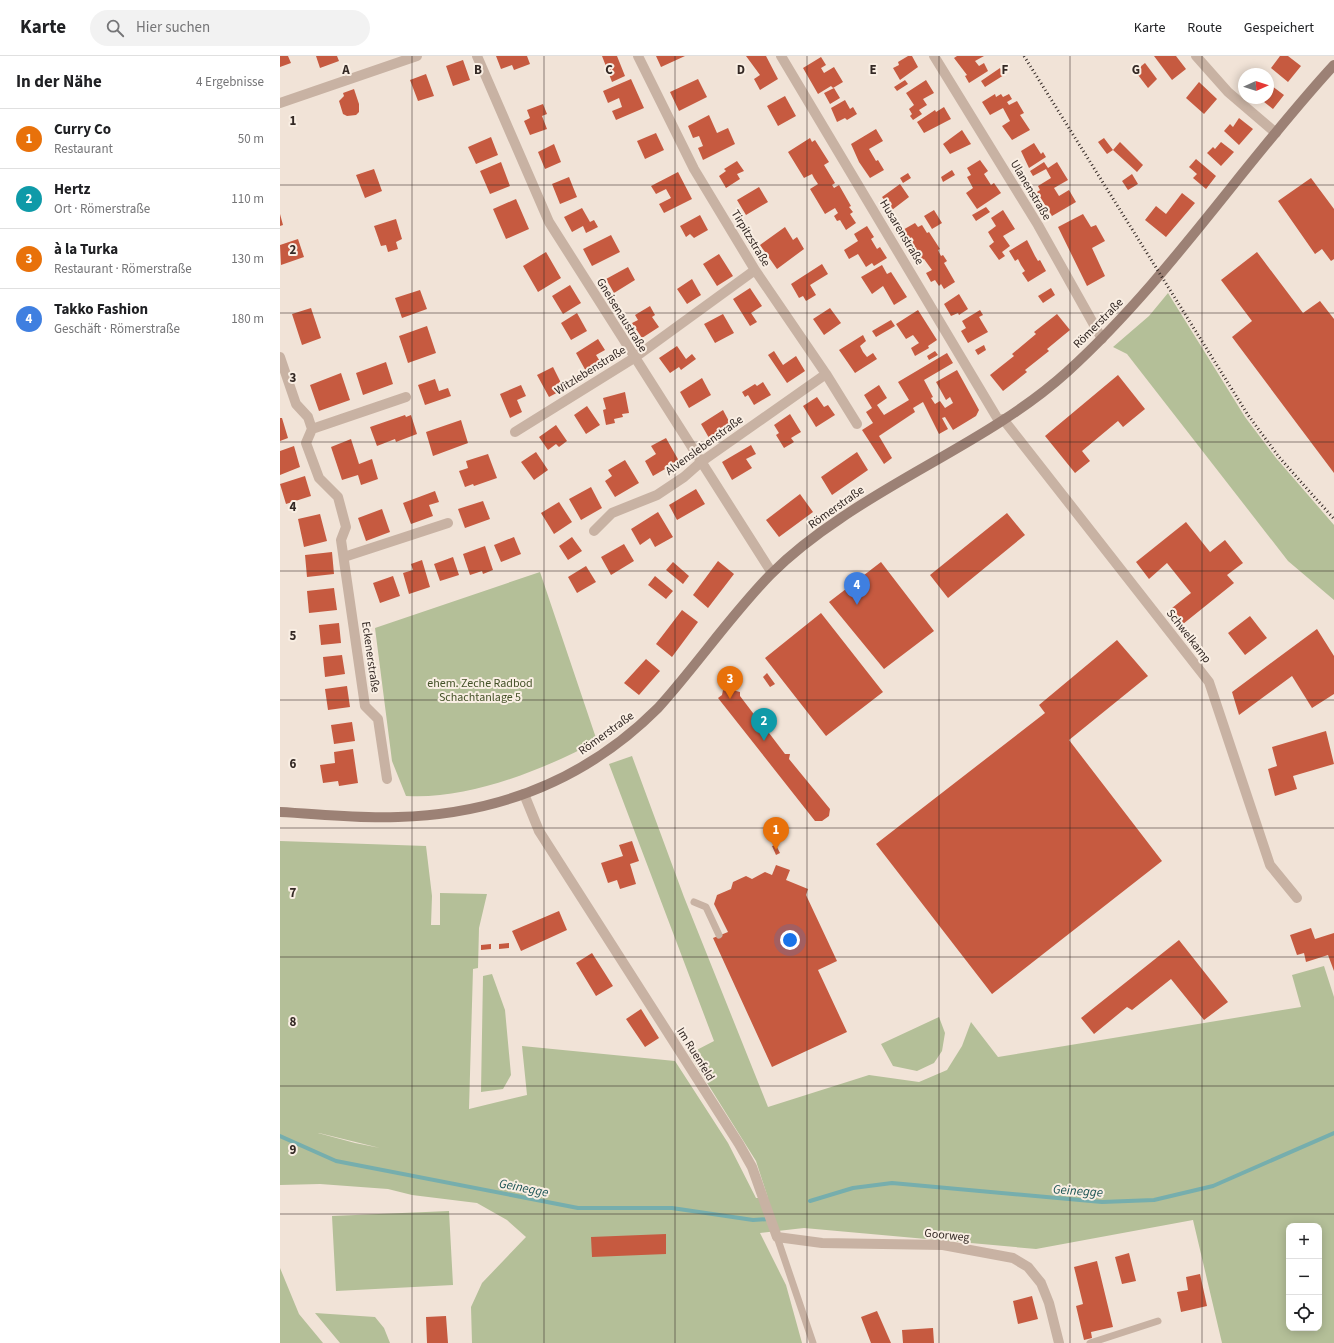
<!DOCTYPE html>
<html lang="de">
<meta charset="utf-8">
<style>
:root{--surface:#fff;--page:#f2f2f2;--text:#202124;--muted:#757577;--line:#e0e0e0;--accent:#1a73e8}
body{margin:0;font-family:"Source Sans 3",sans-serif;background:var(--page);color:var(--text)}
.controls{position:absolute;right:12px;bottom:12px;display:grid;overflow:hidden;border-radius:8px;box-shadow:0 2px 10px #0003}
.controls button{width:36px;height:36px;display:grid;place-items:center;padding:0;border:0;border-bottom:1px solid var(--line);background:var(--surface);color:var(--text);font:20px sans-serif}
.compass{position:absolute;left:958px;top:12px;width:36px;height:36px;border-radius:50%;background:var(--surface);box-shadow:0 2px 10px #0003;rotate:87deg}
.you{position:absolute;left:510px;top:884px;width:14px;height:14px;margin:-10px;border:3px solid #fff;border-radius:50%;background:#1a73e8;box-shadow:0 0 0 6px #1a73e833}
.badge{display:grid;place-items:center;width:26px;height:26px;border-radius:50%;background:var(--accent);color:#fff;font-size:13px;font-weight:700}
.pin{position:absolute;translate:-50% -33px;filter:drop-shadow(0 1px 2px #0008)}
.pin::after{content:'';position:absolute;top:21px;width:14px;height:12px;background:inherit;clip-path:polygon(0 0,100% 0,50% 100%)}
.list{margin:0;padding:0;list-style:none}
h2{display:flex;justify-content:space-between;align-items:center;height:52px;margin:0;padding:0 16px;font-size:17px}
h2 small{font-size:13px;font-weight:400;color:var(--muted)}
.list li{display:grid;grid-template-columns:26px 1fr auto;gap:12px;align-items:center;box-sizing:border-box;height:60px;padding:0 16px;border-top:1px solid var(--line)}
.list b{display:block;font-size:15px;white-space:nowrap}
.list p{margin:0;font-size:13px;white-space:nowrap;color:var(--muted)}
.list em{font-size:13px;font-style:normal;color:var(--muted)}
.icon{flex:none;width:22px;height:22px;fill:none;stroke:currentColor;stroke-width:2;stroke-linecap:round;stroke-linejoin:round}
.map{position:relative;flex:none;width:1054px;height:1287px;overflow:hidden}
header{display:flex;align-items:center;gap:24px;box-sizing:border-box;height:56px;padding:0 20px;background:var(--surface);border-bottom:1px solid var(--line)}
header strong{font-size:19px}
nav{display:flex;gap:22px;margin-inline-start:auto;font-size:14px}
.search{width:280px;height:36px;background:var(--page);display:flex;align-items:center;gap:10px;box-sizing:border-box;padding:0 14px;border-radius:22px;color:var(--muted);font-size:15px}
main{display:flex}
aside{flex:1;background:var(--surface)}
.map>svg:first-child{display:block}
</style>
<header>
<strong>Karte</strong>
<div class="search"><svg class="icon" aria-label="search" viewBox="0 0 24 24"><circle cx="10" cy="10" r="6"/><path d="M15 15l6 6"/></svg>Hier suchen</div>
<nav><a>Karte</a><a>Route</a><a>Gespeichert</a></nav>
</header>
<main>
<aside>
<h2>In der Nähe<small>4 Ergebnisse</small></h2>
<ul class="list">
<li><span class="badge" style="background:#e8710a">1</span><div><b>Curry Co</b><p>Restaurant</p></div><em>50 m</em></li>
<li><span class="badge" style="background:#0f9aa8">2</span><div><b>Hertz</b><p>Ort · Römerstraße</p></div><em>110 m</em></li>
<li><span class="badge" style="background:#e8710a">3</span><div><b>à la Turka</b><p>Restaurant · Römerstraße</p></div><em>130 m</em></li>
<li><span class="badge" style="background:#3f7fe0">4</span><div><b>Takko Fashion</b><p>Geschäft · Römerstraße</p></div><em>180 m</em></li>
</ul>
</aside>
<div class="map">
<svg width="1054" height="1287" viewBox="0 0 1054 1287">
<rect width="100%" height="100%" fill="#f1e3d7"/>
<path fill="#b4bf98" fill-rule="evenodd" d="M888 237 965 361 996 402 1054 469V544L1008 505 847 298 833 291 869 260Z
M260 516 317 685C263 714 188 744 126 740L112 705 95 572Z
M352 700 404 841 488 1051 589 1019 639 1026 667 1014 682 990 691 966 718 1001 1021 951 1012 919 1044 910 1054 941V1287H942L913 1164 756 1193 524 1172 480 1177 506 1229 522 1287H192L191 1251 202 1227 246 1181 227 1164 197 1147 132 1139 108 1133 40 1128 0 1129V785L146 790 152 840 151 869H160V837L207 838 199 872 198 912 193 913 189 1053 247 1039 242 990 395 1005 448 1087 476 1142H488L476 1105 409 998 434 985 329 708ZM38 1077H39L100 1092 75 1087ZM1009 1170H1039V1272H1009Z
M212 918 225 954 231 1019 223 1033 201 1036 203 920Z
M659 961 665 977 662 995 654 1007 637 1015 613 1010 601 988Z
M169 1155 173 1229 56 1235 52 1160Z
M0 1212 19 1258 43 1287H0Z
M35 1257 95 1261 104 1272 110 1287H60Z"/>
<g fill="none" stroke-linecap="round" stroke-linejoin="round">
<path stroke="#76aead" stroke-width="4" d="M0 1080 56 1105 298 1152H392L473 1164 490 1163
M530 1145 573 1132 612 1127 822 1146 874 1144 933 1130 1054 1077"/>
</g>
<path fill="#c65a40" d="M0 0H8L11 7 0 11Z
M36 0H57L59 5 40 12Z
M216 0H247L250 8 234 14 232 9 221 13Z
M322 0H337L345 20 332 26Z
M376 0H405L381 11Z
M466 0H486L498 23 480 34 474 23 480 19Z
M628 0H632L638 11 620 24 613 12 619 9 618 6Z
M677 0H704L695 5 699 10 704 7 708 15 689 27 685 20 687 19 674 2Z
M874 0H896L906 13 892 24Z
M1000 0H1008L1021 10 1008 26 991 12Z
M541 1 546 9 541 12 544 17 554 11 563 26 553 32 551 30 538 38 523 12Z
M183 4 190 24 173 30 166 10Z
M865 7 877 23 868 32 855 15Z
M720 12 724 19 705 31 701 25Z
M977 13 984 18H973Z
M146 18 154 40 138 45 130 24Z
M351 23 364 52 336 64 332 55 342 51 339 42 328 47 323 35Z
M418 23 427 41 399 55 390 36Z
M625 24 628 28 617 35 614 31Z
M646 24 654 37 643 43 647 49 639 54 642 58 633 64 630 60 632 58 629 53 634 49 626 37Z
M919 26 937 43 924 58 906 42Z
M988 27 1004 39 993 53 979 42H988Z
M554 32 560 42 550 48 544 37Z
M74 33 79 48V56L76 59 67 60 63 58 59 45 64 40 63 37Z
M715 38 716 41 721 38 723 41 729 38 732 43 727 46 729 49 737 45 744 57 740 59 750 74 732 84 722 70 730 65 723 52 710 59 702 46Z
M505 40 516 60 498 70 487 50Z
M565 44 570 53 573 51 577 58 567 64 565 62 557 66 551 52Z
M263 48 267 58 262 60 267 73 250 79 244 65 250 62 247 54Z
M664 51 671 63 644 77 637 66 655 54 656 56Z
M429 59 437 77 448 72 455 88 423 104 418 92 423 90 419 80 413 82 408 70Z
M959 62 973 73 959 89 944 75 950 68 953 71Z
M596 73 603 85 589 93 596 105 598 104 604 114 590 122 579 106 571 88Z
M682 74 691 88 670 98 663 88Z
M376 77 384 94 365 103 357 85Z
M211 81 218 99 196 108 188 91Z
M530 82 532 86 535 84 549 106 544 109 555 127 552 129 554 132 559 129 571 150 569 151 573 156 570 158 576 167 566 174 560 164 557 165 554 160 558 157 555 152 545 158 530 133 538 128 534 122 532 118 524 122 508 96Z
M824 82 833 94 827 98 818 86Z
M840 86 863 109 857 116 833 94Z
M941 86 954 96 941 110 927 97 933 91 935 93Z
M754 87 761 98 763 96 766 101 749 112 741 95Z
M274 88 281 106 265 113 258 96Z
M916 103 936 120 926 133 913 122 917 118 909 111Z
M700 104 708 115 704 118 711 129 714 127 721 137 697 153 686 137 693 132 687 121 691 119 687 112Z
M457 105 464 115 457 118 460 123 446 132 439 120 446 115 444 113Z
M221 106 230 130 210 138 200 115Z
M764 106 768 112 777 106 788 124 774 132 779 140 789 134 796 146 772 160 757 136 760 134 758 130 771 122 766 113 753 120 750 115Z
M94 113 102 135 85 142 76 119Z
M672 114 675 119 663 126 661 121Z
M398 116 412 143 384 157 379 148 391 142 386 133 376 138 371 130Z
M628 117 631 122 623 127 620 122Z
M852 118 858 128 848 134 842 125Z
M289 121 297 141 280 148 272 128Z
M1031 122 1054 153V203L1051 205 1042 193 1035 198 998 145Z
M620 128 629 141 612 154 602 141Z
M479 131 488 146 466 159 457 144Z
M902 137 915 147 886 181 865 164 876 150 886 158Z
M236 143 249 173 226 183 213 153Z
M706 151 710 156 696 165 692 159Z
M302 152 310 166 314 164 318 171 306 177 303 170 292 176 284 161Z
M654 154 662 167 652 173 644 160Z
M723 154 735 173 723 180 730 190 722 196 725 200 719 204 709 190 714 186 708 176 716 170 711 162Z
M0 158 3 169 0 170Z
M803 158 811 171 816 169 825 185 812 192 825 220 807 230 778 171Z
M420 159 428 174 414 182 410 178 406 181 400 170Z
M116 163 122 183 116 186 118 193 108 196 106 189 101 190 94 170Z
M635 167 638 171 642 169 647 177 649 176 660 193 658 194 661 200 663 199 667 205 664 207 675 226 664 233 661 228 659 230 655 224 651 226 646 217 652 214 644 203 639 206 621 175Z
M587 170 594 181 591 183 597 193 600 191 607 202 594 210 592 207 586 211 578 198 569 203 564 194 578 185 574 178Z
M505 171 513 184 517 181 524 193 497 213 480 189Z
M331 179 340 196 312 210 303 193Z
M18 183 24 201 1 209 0 189Z
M747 184 755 200 758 205 760 204 766 215 748 226 742 217 745 215 741 209 738 203 735 205 729 195Z
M266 196 281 222 258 236 243 210Z
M977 196 1023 257 1040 245 1054 263V417L952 281 972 265 941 224Z
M439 198 453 220 437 230 423 208Z
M542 208 548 218 530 229 536 239 526 245 523 240 519 242 511 228Z
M602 209 607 218 611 216 627 241 614 249 603 230 592 238 581 221Z
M348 211 355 224 334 237 326 223Z
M412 223 421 239 407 248 397 233Z
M290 229 301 247 283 258 272 240Z
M470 232 482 250 471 257 477 266 470 270 453 243Z
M771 232 775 239 763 247 758 240Z
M140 234 147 253 122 262 115 242Z
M679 238 688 253 679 259 678 257 671 260 664 248Z
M370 250 375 259 372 261 379 271 362 282 352 267 358 264 355 259Z
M31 252 41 282 22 289 12 258Z
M550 252 561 267 544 279 533 263Z
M638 254 657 284 648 290 649 292 635 300 631 292 639 287 633 279 626 283 616 268Z
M700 254 703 259 699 261 708 276 688 287 681 275 686 272 682 265Z
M297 257 307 275 291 284 281 267Z
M443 258 454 277 435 287 424 268Z
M777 258 790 274 767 293 769 295 745 314 747 316 723 335 710 319 734 300 732 298 756 278 754 276Z
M611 264 615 270 596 281 592 275Z
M147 270 156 297 128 307 119 280Z
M583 279 586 285 580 290 583 296 587 301 593 297 597 303 575 317 559 294Z
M318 283 325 294 316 299 323 310 308 319 296 297Z
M704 289 706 294 698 299 695 294Z
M397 290 406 303 412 298 416 303 401 314 399 311 390 317 379 302Z
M494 295 503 309 516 300 525 315 507 327 488 299Z
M655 295 658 299 649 304 647 300Z
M667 297 673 307 644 324 653 341 651 342 655 348 660 345 665 352 673 347 670 341 666 344 656 326 677 314 699 354 696 360 673 374 665 361 662 362 668 373 659 378 643 346 633 352 635 356 599 380 612 402 604 408 582 374 593 367 586 356 592 352 584 339 599 329 607 342 597 349 604 359 629 344 618 326Z
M106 306 113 328 83 339 76 317Z
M273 311 284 333 269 341 257 319Z
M61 317 70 344 39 355 30 329Z
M838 319 865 353 843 371 838 365 802 395 810 405 795 417 765 380Z
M422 322 431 339 409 352 400 336Z
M155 323 159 335 168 332 171 340 145 349 138 329Z
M483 326 491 339 474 349 468 339 465 341 462 336 475 328 477 330Z
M241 329 246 340 237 344 242 356 230 362 220 338Z
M345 336 349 357 342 358 343 361 334 363 335 367 326 369 323 354 326 353 323 342Z
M537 341 544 351 548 349 555 359 536 371 523 350Z
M307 350 320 369 306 378 294 359Z
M443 354 451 369 429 382 421 368Z
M510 358 521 376 511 382 514 386 504 392 496 379 499 377 494 369Z
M125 359 126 361 131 359 137 378 116 386 115 383 97 390 90 371Z
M0 362H2L8 382 0 385Z
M181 364 188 387 153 400 146 376Z
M276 369 287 385 279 391 276 388 268 394 259 381Z
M386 382 399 405 373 420 365 405 376 398 371 390Z
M71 383 79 408 92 403 98 423 81 429 78 419 62 424 51 391Z
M471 389 476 398 466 403 472 412 452 424 442 406Z
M14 390 20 411 0 419V395Z
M256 396 268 414 254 424 241 406Z
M577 396 588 414 552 439 541 421Z
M208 398 217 422 194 430 193 428 185 431 179 415 188 412 186 405Z
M345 404 359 427 335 441 325 425 332 420 328 414Z
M25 420 31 440 6 448 0 428Z
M311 431 322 452 301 464 289 443Z
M416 433 425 448 397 464 389 449Z
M155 435 159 446 149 449 153 460 131 468 123 447Z
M520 438 533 456 499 481 486 464Z
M203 445 210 463 185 472 178 453Z
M279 446 292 466 274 478 261 457Z
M102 453 110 476 86 485 78 462Z
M378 456 393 481 375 491 370 482 360 489 351 473Z
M727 457 745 479 668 542 650 519Z
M40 458 47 485 24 491 18 463Z
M906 466 930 496 945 484 963 507 947 519 954 527 903 568 892 552 911 537 887 507 869 523 856 506Z
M234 481 241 498 221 506 214 489Z
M292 481 302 495 288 504 279 490Z
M344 488 354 505 331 519 321 501Z
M205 490 213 514 203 518 202 515 190 519 183 498Z
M52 496 54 518 27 521 25 499Z
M173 501 179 519 160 525 154 508Z
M142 504 150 531 129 538 123 517 133 514 131 508Z
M438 505 454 518 428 552 413 539Z
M393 506 409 520 403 528 386 514Z
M601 506 654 575 604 613 549 546Z
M306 510 316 526 297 537 288 521Z
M113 520 120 540 100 547 93 527Z
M375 520 393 535 386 543 368 529Z
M54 532 57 554 29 557 27 535Z
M402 554 418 566 392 601 376 588Z
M541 557 603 636 546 680 485 602Z
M970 560 987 582 965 599 948 577Z
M59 567 61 587 41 589 39 569Z
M1037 573 1054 600V638L1032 652 1012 620 959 659 952 636Z
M837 584 868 620 789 684 882 805 712 938 596 788 765 657 759 649Z
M62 599 65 618 45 621 43 601Z
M366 603 380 615 359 639 344 627Z
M487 617 495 628 490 631 483 621Z
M67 630 70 651 48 654 45 633Z
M452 631 456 635 460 636V640L476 661H480V665L505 698H510L509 703 550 753 549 760 542 765H535L438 642 442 639 443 634H448Z
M72 666 75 685 54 688 51 669Z
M1046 675 1054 708 1013 720 1017 733 995 740 988 713 997 710 992 691Z
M73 693 78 727 59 730 58 725 43 727 40 709 55 707 54 696Z
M352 785 359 805 350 808 356 828 340 833 337 824 328 827 321 807 343 800 339 789Z
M496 789 500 797 496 799 492 790Z
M496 809 510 814 506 824 528 833 526 839 557 905 538 914 567 976 492 1011 433 882 448 876 434 848 437 839 451 833 453 826 466 820 472 823 485 816 492 819Z
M279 855 287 874 241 895 232 875Z
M1031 872 1035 883 1054 877V915L1048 899 1026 906 1024 897 1017 899 1010 879Z
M899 884 948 946 924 964 891 923 852 954 847 951 814 978 801 962Z
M229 887V892L219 893V888Z
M211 888V893L201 894V889Z
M312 897 333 930 316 940 296 907Z
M361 953 379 982 365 991 346 963Z
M386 1178V1198L312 1201 311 1181Z
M849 1197 856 1225 842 1228 835 1201Z
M817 1205 833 1271 811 1276 812 1282 804 1284 796 1250 803 1248 794 1211Z
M920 1218 927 1250 901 1256 897 1236 908 1234 906 1221Z
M752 1240 758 1263 738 1268 733 1245Z
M597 1255 611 1287H591L581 1261Z
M166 1260 168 1287H147L146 1261Z
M653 1272 654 1287H623L622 1274Z"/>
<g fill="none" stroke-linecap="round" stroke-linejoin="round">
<path stroke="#c8b2a3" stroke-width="7" d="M414 846 426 851 439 879
M497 1181 533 1287
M810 1287 878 1265"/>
<path stroke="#c8b2a3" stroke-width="10" d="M197 0 269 166 492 517
M358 0 414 113 475 214 546 318 577 368
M501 0 719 365
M654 0 758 169 822 283
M916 0 948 36 996 77
M0 47 137 0
M0 301 16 348 28 361 32 373 26 387 39 422 58 441 66 471 61 484 85 650 98 663 107 723
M723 363 929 626 990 809 1017 842
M32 373 126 341
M235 376 354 302 475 214
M314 475 332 457 377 439 404 421 421 406 546 318
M64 501 168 467
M244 738 259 775 459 1088 472 1111 497 1181 542 1187 663 1189 733 1202 748 1211 761 1227 769 1247 779 1287"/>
<path stroke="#9c8175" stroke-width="10" d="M0 756C39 758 79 763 118 761 218 758 307 723 378 652 417 609 450 560 491 518 511 498 537 478 561 462 634 412 722 375 787 316 888 224 962 109 1054 9"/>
<path stroke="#342925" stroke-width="3" stroke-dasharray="1 3" stroke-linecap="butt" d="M744 0 968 359 999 401 1054 463"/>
</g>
<path fill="none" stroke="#342925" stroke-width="1" stroke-opacity="0.55" d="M132 0V1287M264 0V1287M395 0V1287M527 0V1287M659 0V1287M790 0V1287M922 0V1287M0 129H1054M0 257H1054M0 386H1054M0 515H1054M0 644H1054M0 772H1054M0 901H1054M0 1030H1054M0 1158H1054"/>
<g text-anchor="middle" stroke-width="4" stroke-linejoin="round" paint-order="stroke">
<g font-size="12" fill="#342925" stroke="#f9eee3">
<text transform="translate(751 134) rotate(59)" y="4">Ulanenstraße</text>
<text transform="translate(622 176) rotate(59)" y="4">Husarenstraße</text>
<text transform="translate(471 182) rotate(59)" y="4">Tirpitzstraße</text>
<text transform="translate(342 259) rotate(58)" y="4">Gneisenaustraße</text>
<text transform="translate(818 267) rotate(-45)" y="4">Römerstraße</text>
<text transform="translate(310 314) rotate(-32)" y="4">Witzlebenstraße</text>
<text transform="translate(424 389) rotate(-36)" y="4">Alvenslebenstraße</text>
<text transform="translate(556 451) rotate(-35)" y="4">Römerstraße</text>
<text transform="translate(909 580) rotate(52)" y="4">Schwelkamp</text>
<text transform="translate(91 601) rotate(82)" y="4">Eckenerstraße</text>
<text transform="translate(326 677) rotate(-36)" y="4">Römerstraße</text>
<text transform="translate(416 998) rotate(58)" y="4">Im Ruenfeld</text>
<text transform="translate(667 1179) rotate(6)" y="4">Goorweg</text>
</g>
<g font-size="12" fill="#455229" stroke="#f9eee3">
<text x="200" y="631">ehem. Zeche Radbod<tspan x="200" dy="14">Schachtanlage 5</tspan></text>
</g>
<g font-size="13" font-style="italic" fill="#1b5455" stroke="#f9eee3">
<text transform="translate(244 1131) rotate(11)" y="5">Geinegge</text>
<text transform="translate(798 1134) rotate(4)" y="5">Geinegge</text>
</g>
</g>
<g font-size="13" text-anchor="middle" font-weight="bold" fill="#342925" stroke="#f9eee3" stroke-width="4" stroke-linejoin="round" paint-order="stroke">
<text x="66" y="18">A</text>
<text x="198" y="18">B</text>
<text x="329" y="18">C</text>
<text x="461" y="18">D</text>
<text x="593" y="18">E</text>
<text x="725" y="18">F</text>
<text x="856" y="18">G</text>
<text x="13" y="69">1</text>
<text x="13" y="198">2</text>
<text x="13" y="326">3</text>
<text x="13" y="455">4</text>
<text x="13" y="584">5</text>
<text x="13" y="712">6</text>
<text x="13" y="841">7</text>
<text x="13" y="970">8</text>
<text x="13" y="1098">9</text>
</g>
</svg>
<div class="controls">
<button>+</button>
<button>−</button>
<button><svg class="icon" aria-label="locate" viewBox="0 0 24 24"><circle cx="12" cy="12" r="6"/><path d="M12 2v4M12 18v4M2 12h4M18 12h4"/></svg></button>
</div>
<svg class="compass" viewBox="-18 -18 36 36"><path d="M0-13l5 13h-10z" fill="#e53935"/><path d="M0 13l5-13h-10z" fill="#757577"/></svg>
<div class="you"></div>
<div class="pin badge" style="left:496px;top:794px;background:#e8710a">1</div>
<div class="pin badge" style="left:484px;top:685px;background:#0f9aa8">2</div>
<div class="pin badge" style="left:450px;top:643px;background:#e8710a">3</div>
<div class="pin badge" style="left:577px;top:549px;background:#3f7fe0">4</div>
</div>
</main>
